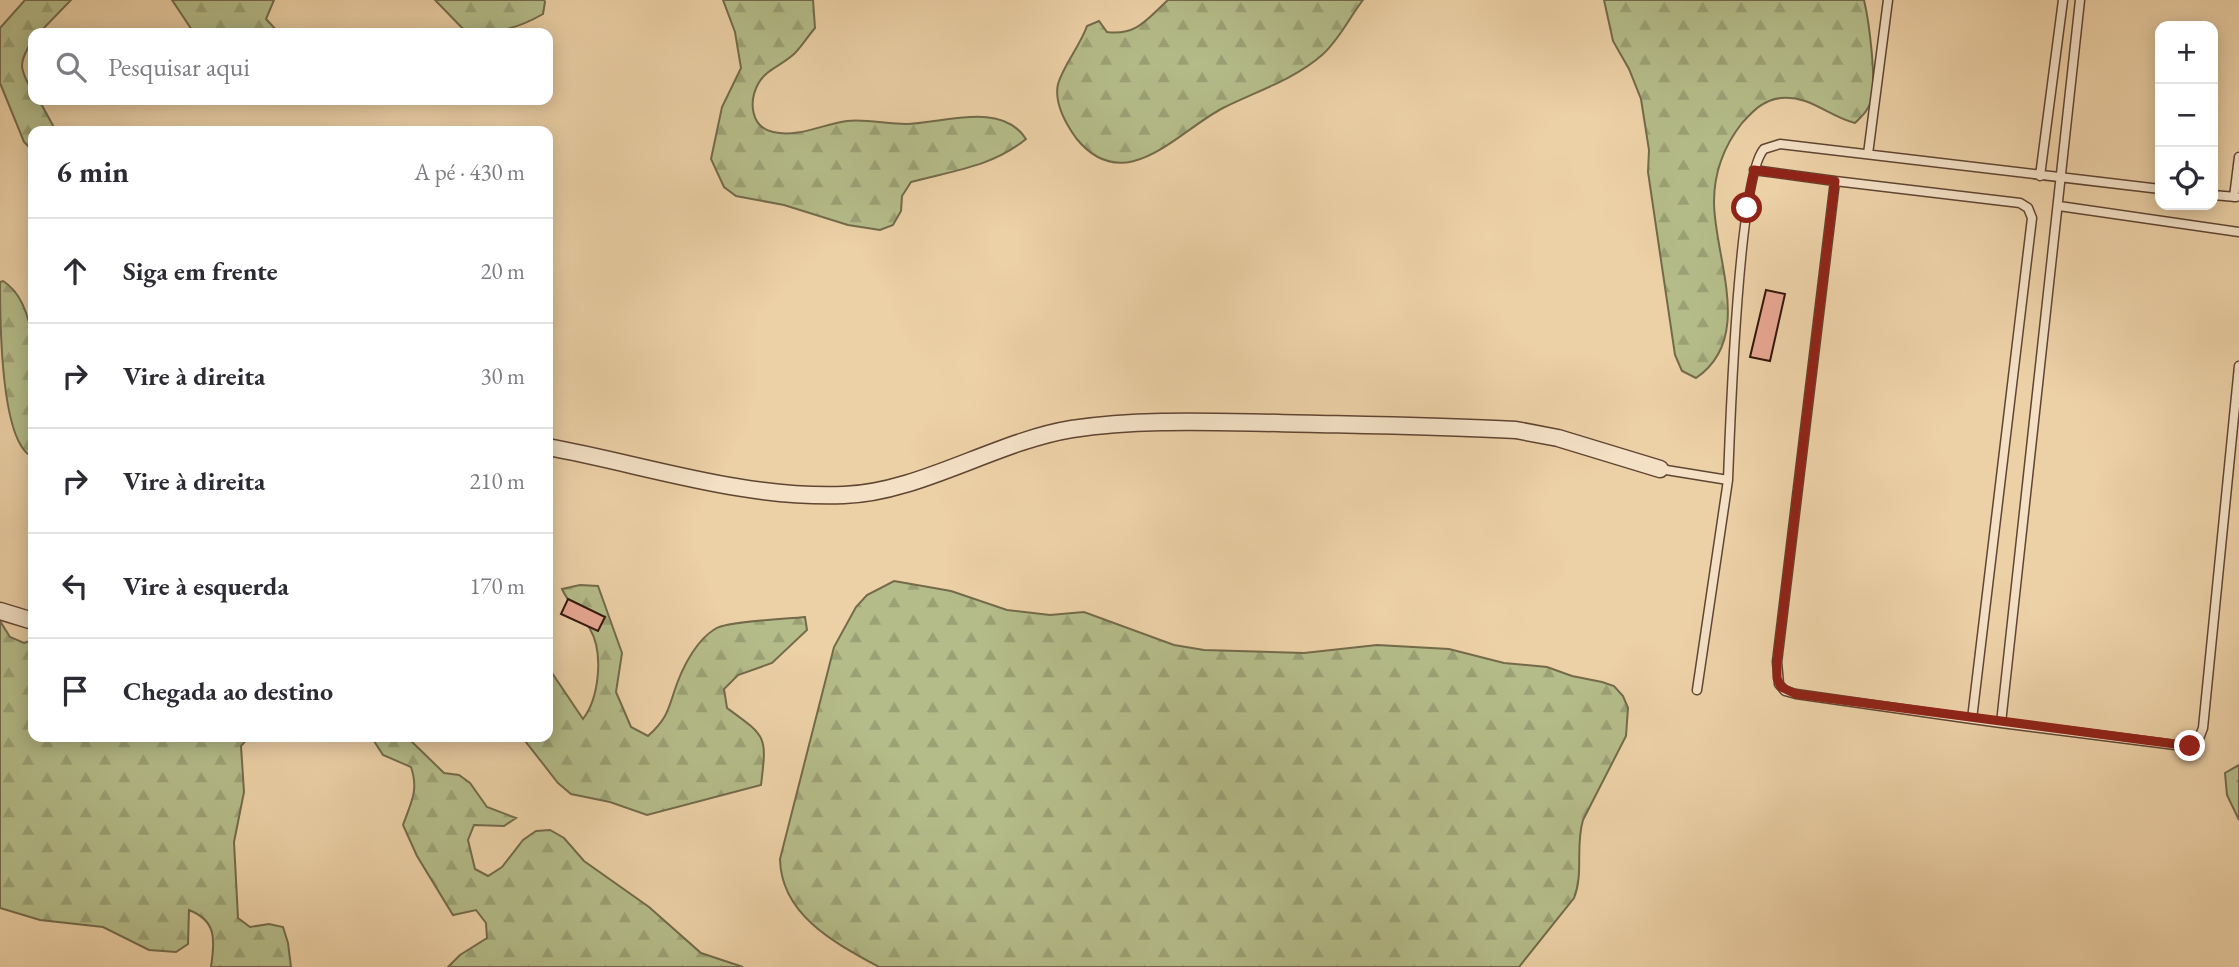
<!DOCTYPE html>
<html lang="pt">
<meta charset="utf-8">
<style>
:root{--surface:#fff;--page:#f2f2f3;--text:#2b2b33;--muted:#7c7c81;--line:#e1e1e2}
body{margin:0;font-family:"EB Garamond",serif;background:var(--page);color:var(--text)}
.controls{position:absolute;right:21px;top:21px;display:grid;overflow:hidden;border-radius:14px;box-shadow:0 4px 18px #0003}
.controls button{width:63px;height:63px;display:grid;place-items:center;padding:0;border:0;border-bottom:2px solid var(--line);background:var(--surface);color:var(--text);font:35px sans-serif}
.stop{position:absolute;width:21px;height:21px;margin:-16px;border:5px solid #8f2418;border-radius:50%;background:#fff}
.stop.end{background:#8f2418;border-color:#fff;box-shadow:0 2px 7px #0008}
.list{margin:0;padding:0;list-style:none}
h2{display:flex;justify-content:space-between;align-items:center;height:91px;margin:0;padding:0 28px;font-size:30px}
h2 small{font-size:23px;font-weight:400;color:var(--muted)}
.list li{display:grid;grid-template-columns:46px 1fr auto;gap:21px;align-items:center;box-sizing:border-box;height:105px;padding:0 28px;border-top:2px solid var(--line)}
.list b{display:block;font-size:26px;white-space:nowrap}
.list em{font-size:23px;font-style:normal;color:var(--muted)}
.icon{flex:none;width:38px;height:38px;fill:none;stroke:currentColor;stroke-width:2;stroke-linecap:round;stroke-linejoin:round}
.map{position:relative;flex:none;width:2239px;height:967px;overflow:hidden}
.search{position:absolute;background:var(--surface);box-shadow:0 4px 18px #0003;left:28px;top:28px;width:525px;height:77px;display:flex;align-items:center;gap:18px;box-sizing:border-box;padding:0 24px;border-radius:14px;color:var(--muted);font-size:26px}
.panel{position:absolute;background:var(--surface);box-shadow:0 4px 18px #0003;left:28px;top:126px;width:525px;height:616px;border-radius:14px}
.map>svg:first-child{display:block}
</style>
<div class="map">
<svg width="2239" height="967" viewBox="0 0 2239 967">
<defs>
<pattern id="forest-firs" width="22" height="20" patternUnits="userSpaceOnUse" patternTransform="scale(1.75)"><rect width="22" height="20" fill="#b4bc89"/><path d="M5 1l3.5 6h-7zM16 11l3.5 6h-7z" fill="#9ba175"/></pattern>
</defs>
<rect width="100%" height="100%" fill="#ecd0a6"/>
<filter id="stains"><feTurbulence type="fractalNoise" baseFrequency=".00286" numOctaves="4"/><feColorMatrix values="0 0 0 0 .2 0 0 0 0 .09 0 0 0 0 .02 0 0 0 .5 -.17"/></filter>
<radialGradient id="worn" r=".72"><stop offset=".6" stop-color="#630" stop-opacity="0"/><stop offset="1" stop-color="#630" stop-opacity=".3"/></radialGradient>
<path fill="url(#forest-firs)" stroke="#736a4a" stroke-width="2" d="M25 0H71L39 33H33C33 45 22 52 22 66 23 79 33 87 33 100H39L56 131H33V151L24 142 0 83V28Z
M172 0H274L266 19 279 33H194Z
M435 0H544L545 2 543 14C517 29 497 33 467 33Z
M723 0H813L815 28C808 36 802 46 795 53 783 65 766 69 758 84 749 101 750 127 773 132 798 138 823 124 847 121 866 119 887 124 906 124 943 123 1002 101 1026 139 992 167 951 171 911 182L902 196 901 211 893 225 880 230 848 225 784 205 736 196 724 187 711 159 722 107 741 68 735 32Z
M1168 0H1363C1349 18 1339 40 1322 55 1295 79 1255 92 1223 108 1178 131 1125 199 1076 138 1066 124 1054 102 1058 84 1064 64 1080 46 1087 26L1099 21 1107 32C1137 36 1148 18 1168 0Z
M1604 0H1864C1869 21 1877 82 1871 101 1868 111 1862 116 1855 123 1829 117 1810 95 1781 98 1763 100 1753 111 1742 123 1724 146 1714 173 1714 202 1714 257 1755 338 1696 378L1682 371 1675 355 1648 172 1649 150 1641 99 1629 69 1613 41Z
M3 281C47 308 33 410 33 457 0 444 0 320 0 282Z
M894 581 951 591 1007 610 1050 615 1084 612 1174 645 1204 650 1304 653 1377 645 1449 649 1504 663 1547 667 1572 676 1602 682 1614 686 1623 696 1628 708 1626 736 1583 820C1575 846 1584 873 1574 898L1519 967H879C835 943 781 915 780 859L834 647 856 607 867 595Z
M580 585 598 586 622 653 616 692 631 727 648 736C670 716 668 707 678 681 685 663 698 639 715 629 726 621 788 619 805 617L807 630 772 663 738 675 724 689 727 708C767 737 767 736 761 785L647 815 610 802 571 794 558 783 522 737H548V667L583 719C599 698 604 653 590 629 582 614 569 605 562 589Z
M0 621 10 637 24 643 33 640V737H249L241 746 244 792 234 842 238 918 250 927 269 924 283 927 288 943 291 967H211C215 940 217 921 189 910L188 944 176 952 149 950 103 927 40 920 0 908Z
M377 737H407L444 773 459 775 470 783 487 807 516 818 504 826 474 825 468 840 475 869 488 876 502 867 523 840 536 831 550 830 564 838 584 861 649 907 701 953 743 967H448L460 955 487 938 486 923 476 910 453 915 417 856 403 825C411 802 419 791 411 767L383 755 374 741Z
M2239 765V820L2227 795 2225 773Z"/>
<path fill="#e8a793" stroke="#32170c" stroke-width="2" d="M1766 290 1785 294 1770 361 1750 357Z
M568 599 605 617 598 631 561 614Z"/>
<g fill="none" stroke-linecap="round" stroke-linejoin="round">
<g stroke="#604532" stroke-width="11">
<path id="service" d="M2080 0 2001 723 2183 746 2198 741 2203 728 2239 366
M1868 154 1888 0
M1754 170 1835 181
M2040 176 2063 0
M2213 195 2236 197
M2234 197 2239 157
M2059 206 2239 232
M1660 469 1728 480C1730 429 1738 177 1764 149L1780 144 2160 189
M1697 690 1728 480
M1972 719 2032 218 2028 208 2020 203 1835 181 1777 662 1779 684 1785 691 1796 694 1972 719 2001 723"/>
</g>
<g stroke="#604532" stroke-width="19">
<path id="minor" d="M548 447C646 465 743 499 844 495 918 493 997 441 1072 429 1140 419 1210 422 1278 423 1358 425 1437 426 1516 430L1558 438 1660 469
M0 611 33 621"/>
</g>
<use href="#service" stroke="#f3e0c5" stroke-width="8"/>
<use href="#minor" stroke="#f3e0c5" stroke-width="16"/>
</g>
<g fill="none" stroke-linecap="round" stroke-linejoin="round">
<path stroke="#8f2418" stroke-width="9" d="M1747 208 1754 170 1835 181 1777 662V678L1781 687 1796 694 2190 746"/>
</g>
<rect width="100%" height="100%" filter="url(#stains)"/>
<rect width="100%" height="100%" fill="url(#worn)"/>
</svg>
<div class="controls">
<button>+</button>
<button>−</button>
<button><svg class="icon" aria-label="locate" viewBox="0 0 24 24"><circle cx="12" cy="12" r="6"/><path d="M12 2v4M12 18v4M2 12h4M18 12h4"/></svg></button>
</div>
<div class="stop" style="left:1747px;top:208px"></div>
<div class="stop end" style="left:2190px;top:746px"></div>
<div class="search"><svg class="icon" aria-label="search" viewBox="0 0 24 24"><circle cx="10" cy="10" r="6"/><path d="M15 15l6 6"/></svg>Pesquisar aqui</div>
<section class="panel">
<h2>6 min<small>A pé · 430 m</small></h2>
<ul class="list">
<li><svg class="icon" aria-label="ahead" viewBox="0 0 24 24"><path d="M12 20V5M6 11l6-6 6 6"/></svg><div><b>Siga em frente</b></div><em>20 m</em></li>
<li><svg class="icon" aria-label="right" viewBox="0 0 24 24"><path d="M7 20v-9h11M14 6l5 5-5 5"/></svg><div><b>Vire à direita</b></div><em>30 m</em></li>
<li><svg class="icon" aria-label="right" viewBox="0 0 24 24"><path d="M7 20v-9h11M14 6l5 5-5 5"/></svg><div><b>Vire à direita</b></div><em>210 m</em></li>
<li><svg class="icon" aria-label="left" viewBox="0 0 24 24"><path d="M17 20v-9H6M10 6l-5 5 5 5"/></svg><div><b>Vire à esquerda</b></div><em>170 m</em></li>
<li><svg class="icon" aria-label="arrive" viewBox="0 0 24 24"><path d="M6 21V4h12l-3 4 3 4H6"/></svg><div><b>Chegada ao destino</b></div></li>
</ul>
</section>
</div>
